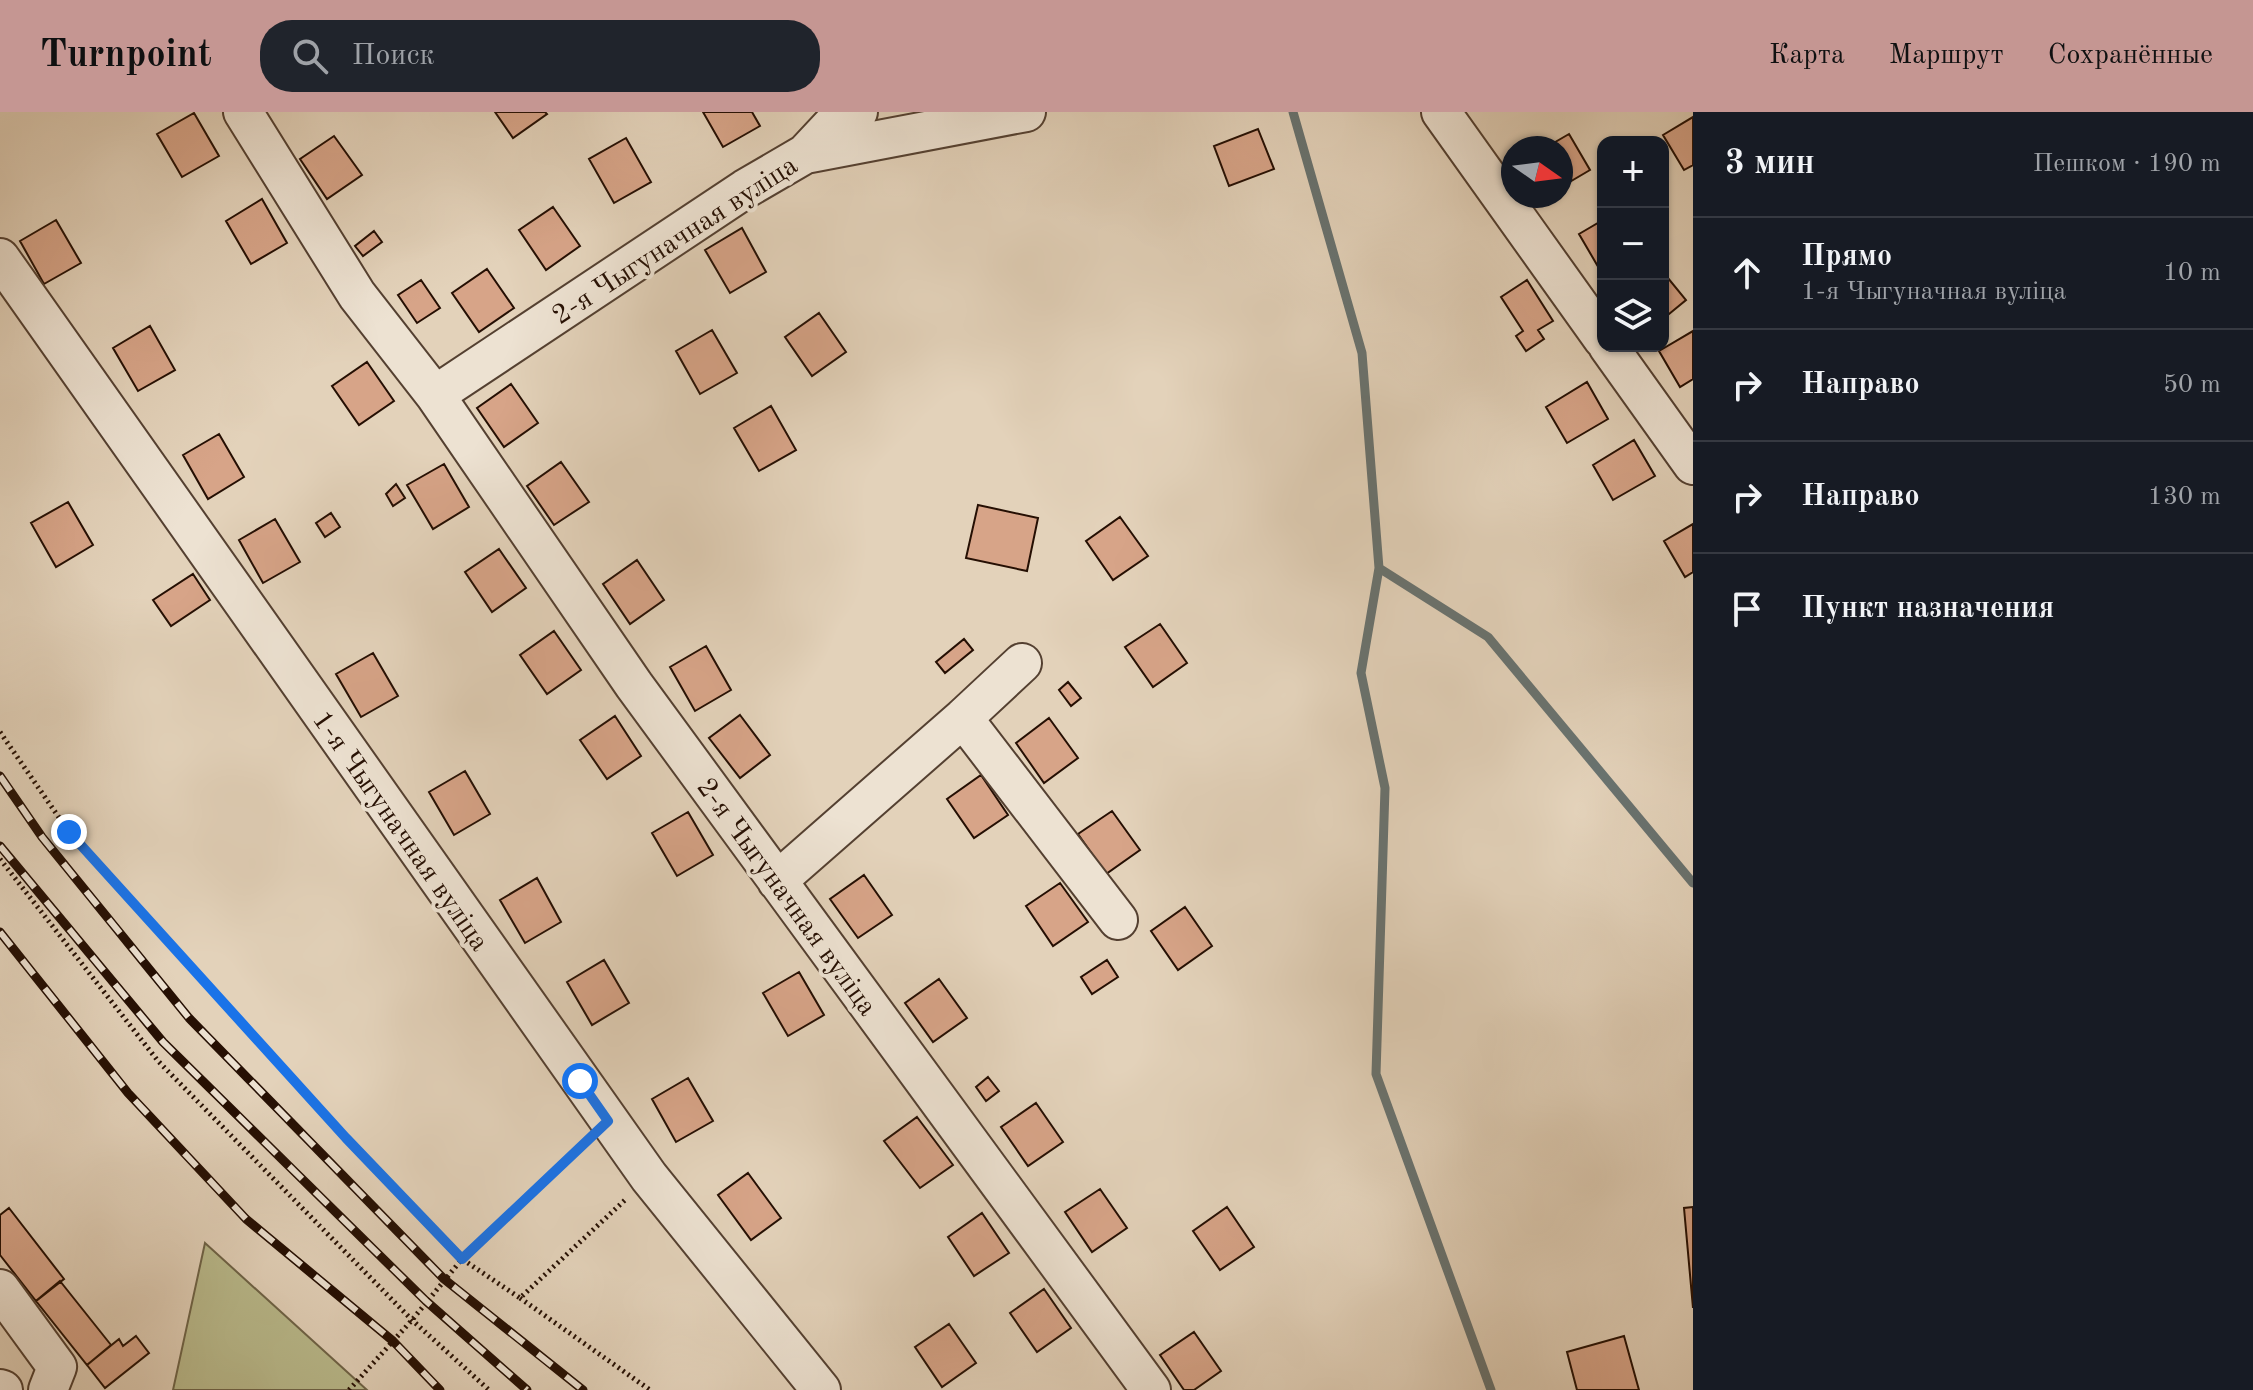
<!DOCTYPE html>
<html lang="ru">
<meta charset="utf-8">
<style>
:root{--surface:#171b24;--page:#20242c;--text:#f1f3f6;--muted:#9ea1a6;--line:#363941;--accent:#c59692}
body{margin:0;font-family:"Old Standard TT",serif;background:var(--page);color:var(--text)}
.controls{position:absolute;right:24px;top:24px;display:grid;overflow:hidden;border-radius:16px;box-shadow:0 2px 6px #0004}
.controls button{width:72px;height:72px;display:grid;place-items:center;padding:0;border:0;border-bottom:2px solid var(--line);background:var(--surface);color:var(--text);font:40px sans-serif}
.compass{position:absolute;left:1501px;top:24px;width:72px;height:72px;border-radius:50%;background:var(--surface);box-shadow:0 2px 6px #0004;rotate:104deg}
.stop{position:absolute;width:24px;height:24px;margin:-18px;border:6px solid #1a73e8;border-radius:50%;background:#fff}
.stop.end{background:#1a73e8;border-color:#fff;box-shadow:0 2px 8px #0008}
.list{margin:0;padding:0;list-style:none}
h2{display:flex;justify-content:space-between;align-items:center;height:104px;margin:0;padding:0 32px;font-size:34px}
h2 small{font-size:26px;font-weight:400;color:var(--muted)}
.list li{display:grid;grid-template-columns:52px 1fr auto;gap:24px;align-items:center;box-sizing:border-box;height:112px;padding:0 32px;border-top:2px solid var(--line)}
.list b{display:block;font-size:30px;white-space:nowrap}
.list p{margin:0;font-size:26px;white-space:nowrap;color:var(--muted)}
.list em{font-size:26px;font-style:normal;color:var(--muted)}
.icon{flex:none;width:44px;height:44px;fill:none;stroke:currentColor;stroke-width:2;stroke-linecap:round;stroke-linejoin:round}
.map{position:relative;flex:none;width:1693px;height:1278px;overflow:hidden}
header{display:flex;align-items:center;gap:48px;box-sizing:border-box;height:112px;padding:0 40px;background:var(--accent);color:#111}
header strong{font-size:38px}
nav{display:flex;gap:44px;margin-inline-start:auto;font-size:28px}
.search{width:560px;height:72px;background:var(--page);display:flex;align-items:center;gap:20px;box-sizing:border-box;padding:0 28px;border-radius:32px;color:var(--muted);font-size:30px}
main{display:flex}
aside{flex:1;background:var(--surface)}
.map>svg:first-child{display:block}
</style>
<header>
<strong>Turnpoint</strong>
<div class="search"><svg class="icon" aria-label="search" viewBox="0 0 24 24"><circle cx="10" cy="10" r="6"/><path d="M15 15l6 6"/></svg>Поиск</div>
<nav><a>Карта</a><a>Маршрут</a><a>Сохранённые</a></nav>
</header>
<main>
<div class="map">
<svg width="1693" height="1278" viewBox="0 0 1693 1278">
<rect width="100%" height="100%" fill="#e3d2ba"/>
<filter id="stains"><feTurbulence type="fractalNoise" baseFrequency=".0025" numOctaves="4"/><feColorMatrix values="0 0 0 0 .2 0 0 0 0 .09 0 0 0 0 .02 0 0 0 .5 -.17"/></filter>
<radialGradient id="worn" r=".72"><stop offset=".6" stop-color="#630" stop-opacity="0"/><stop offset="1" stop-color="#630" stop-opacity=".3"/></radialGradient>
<path fill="#b9ba8c" stroke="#6f6448" stroke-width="2" d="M205 1131 367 1278H173Z"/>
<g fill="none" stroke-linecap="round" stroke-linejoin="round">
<path stroke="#697370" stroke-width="9" d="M1293 0 1362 241 1379 456 1488 525 1693 771
M1379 456 1361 561 1385 676 1376 962 1491 1278"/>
</g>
<path fill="#d7a488" stroke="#250f03" stroke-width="2" d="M495 0H545L547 2 513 26Z
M703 0H752L760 14 723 35Z
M194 1 219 44 182 65 157 22Z
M1693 5V53L1684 58 1663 23Z
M1258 17 1274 57 1229 74 1214 34Z
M1569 22 1590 58 1561 75V36H1545Z
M334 24 362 63 327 87 300 47Z
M626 26 651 70 614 91 589 47Z
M262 87 287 131 251 152 226 109Z
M553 95 580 134 546 158 519 118Z
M56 108 81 151 44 172 20 129Z
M1603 108V156L1600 158 1579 122Z
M742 116 766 160 730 181 705 138Z
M374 119 382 130 363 144 355 134Z
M487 157 514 196 479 220 452 181Z
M1663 160 1686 188 1663 207Z
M421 168 440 196 417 211 398 183Z
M1527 168 1553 209 1538 218 1544 227 1526 239 1516 224 1523 219 1501 185Z
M819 201 846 240 812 264 785 225Z
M150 214 175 258 138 279 113 236Z
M712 218 737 261 700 282 676 239Z
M1693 219V267L1680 275 1659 239Z
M367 250 394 289 359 313 332 274Z
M1587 270 1608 307 1567 331 1546 295Z
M511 272 538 311 504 335 477 296Z
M771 294 796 338 759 359 734 316Z
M219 322 244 365 208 387 183 343Z
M1634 328 1655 364 1613 388 1593 353Z
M561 350 589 390 554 413 527 374Z
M444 352 469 395 433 417 407 373Z
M396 372 405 386 393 394 386 382Z
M68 390 93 433 56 455 31 411Z
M978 393 1038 406 1027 459 966 446Z
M331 401 340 415 325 425 316 411Z
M1120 405 1148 444 1113 468 1086 429Z
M275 407 300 450 263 471 239 428Z
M1693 412V460L1685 465 1664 429Z
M499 437 526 476 492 500 465 460Z
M637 448 664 488 630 512 603 472Z
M193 462 210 488 171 514 153 488Z
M1160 512 1187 551 1153 575 1125 535Z
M554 519 581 558 547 582 520 543Z
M964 527 973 538 945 561 936 550Z
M706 534 731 578 695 599 670 555Z
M373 541 398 584 361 605 336 562Z
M1068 570 1081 586 1071 594 1059 578Z
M740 603 770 643 740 666 709 626Z
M615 604 641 644 607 667 580 628Z
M1049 606 1078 646 1044 671 1016 631Z
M465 659 490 702 454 723 429 680Z
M981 663 1008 703 974 726 947 687Z
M1112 699 1140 738 1106 762 1078 722Z
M688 700 713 743 677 764 652 721Z
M864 763 892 803 858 826 830 787Z
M537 766 561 810 525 831 500 788Z
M1060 771 1088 810 1053 834 1026 794Z
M1185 795 1212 834 1178 858 1151 819Z
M604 848 629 891 592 913 567 870Z
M1107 848 1118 865 1092 882 1081 865Z
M799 860 824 903 788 924 763 881Z
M939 867 967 906 933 930 905 891Z
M988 965 999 979 986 989 976 975Z
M688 966 713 1009 676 1030 652 987Z
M1036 991 1063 1030 1028 1054 1001 1015Z
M917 1005 953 1053 920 1076 884 1029Z
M748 1061 781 1106 751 1128 718 1083Z
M1100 1077 1127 1116 1092 1140 1065 1100Z
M1227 1095 1254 1135 1220 1158 1193 1119Z
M1693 1095V1196L1684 1096Z
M9 1096 64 1167 36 1189 0 1143V1103Z
M982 1101 1009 1141 974 1164 948 1125Z
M60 1169 111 1233 87 1253 36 1189Z
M1044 1177 1071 1216 1037 1240 1010 1201Z
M949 1212 976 1251 942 1275 915 1235Z
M1194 1220 1221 1259 1194 1278H1184L1160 1243Z
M136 1224 149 1241 105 1276 87 1253 119 1227 123 1234Z
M1624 1224 1639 1278H1577L1567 1240Z"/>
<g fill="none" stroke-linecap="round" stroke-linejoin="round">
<g stroke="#544031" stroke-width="42">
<path id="minor" d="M243 0 357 183 435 283 634 573 1151 1278
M1441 0 1603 227
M805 42 834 11 858 0
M0 146 649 1065 821 1278
M1608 234 1693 353
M435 283 745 77 805 42 1026 0
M963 606 1118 808
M777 769 963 606 1022 551
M0 1177 57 1255 48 1278
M0 1277 3 1278"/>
</g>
<path stroke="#250f03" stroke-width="5" stroke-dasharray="2 4" stroke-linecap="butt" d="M0 620 69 720 346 1026 462 1147 586 1031
M0 747 158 949 412 1208 489 1278
M520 1186 650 1278
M349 1278 412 1208 462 1147 520 1186 625 1088"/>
<use href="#minor" stroke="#ede2d2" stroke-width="38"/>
<g stroke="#250f03" stroke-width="9">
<path id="rail" d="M0 664 42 725 189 906 444 1167 583 1278
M0 734 163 930 426 1189 527 1278
M0 820 128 981 246 1107 393 1229 440 1278"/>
</g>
<use href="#rail" stroke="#ede2d2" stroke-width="6" stroke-dasharray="18" stroke-linecap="butt"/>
</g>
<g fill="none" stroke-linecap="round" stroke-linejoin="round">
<path stroke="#1a73e8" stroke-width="10" d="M69 720 346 1026 462 1147 608 1009 580 969"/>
</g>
<g text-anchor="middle" stroke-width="8" stroke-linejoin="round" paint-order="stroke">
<g font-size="28" fill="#250f03" stroke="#ede2d2">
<text transform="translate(674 127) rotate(-33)" y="10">2-я Чыгуначная вуліца</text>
<text transform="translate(402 718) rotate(55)" y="10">1-я Чыгуначная вуліца</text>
<text transform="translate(788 784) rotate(54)" y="10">2-я Чыгуначная вуліца</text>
</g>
</g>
<rect width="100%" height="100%" filter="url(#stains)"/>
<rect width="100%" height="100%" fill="url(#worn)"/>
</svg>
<div class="controls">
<button>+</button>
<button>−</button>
<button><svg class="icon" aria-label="layers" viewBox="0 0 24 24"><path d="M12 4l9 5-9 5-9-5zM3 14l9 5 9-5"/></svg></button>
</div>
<svg class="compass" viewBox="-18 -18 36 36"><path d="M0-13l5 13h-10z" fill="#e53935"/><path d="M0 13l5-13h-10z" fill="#9ea1a6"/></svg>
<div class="stop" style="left:580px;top:969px"></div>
<div class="stop end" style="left:69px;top:720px"></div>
</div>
<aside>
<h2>3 мин<small>Пешком · 190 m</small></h2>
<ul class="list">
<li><svg class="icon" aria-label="ahead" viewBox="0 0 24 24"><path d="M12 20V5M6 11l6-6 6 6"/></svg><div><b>Прямо</b><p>1-я Чыгуначная вуліца</p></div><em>10 m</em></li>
<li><svg class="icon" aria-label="right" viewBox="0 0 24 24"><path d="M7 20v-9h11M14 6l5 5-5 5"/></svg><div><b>Направо</b></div><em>50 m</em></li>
<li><svg class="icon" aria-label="right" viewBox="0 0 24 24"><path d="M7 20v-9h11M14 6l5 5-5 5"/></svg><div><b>Направо</b></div><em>130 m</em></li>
<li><svg class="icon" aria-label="arrive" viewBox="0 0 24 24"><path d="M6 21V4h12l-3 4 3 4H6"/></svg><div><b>Пункт назначения</b></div></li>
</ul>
</aside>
</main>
